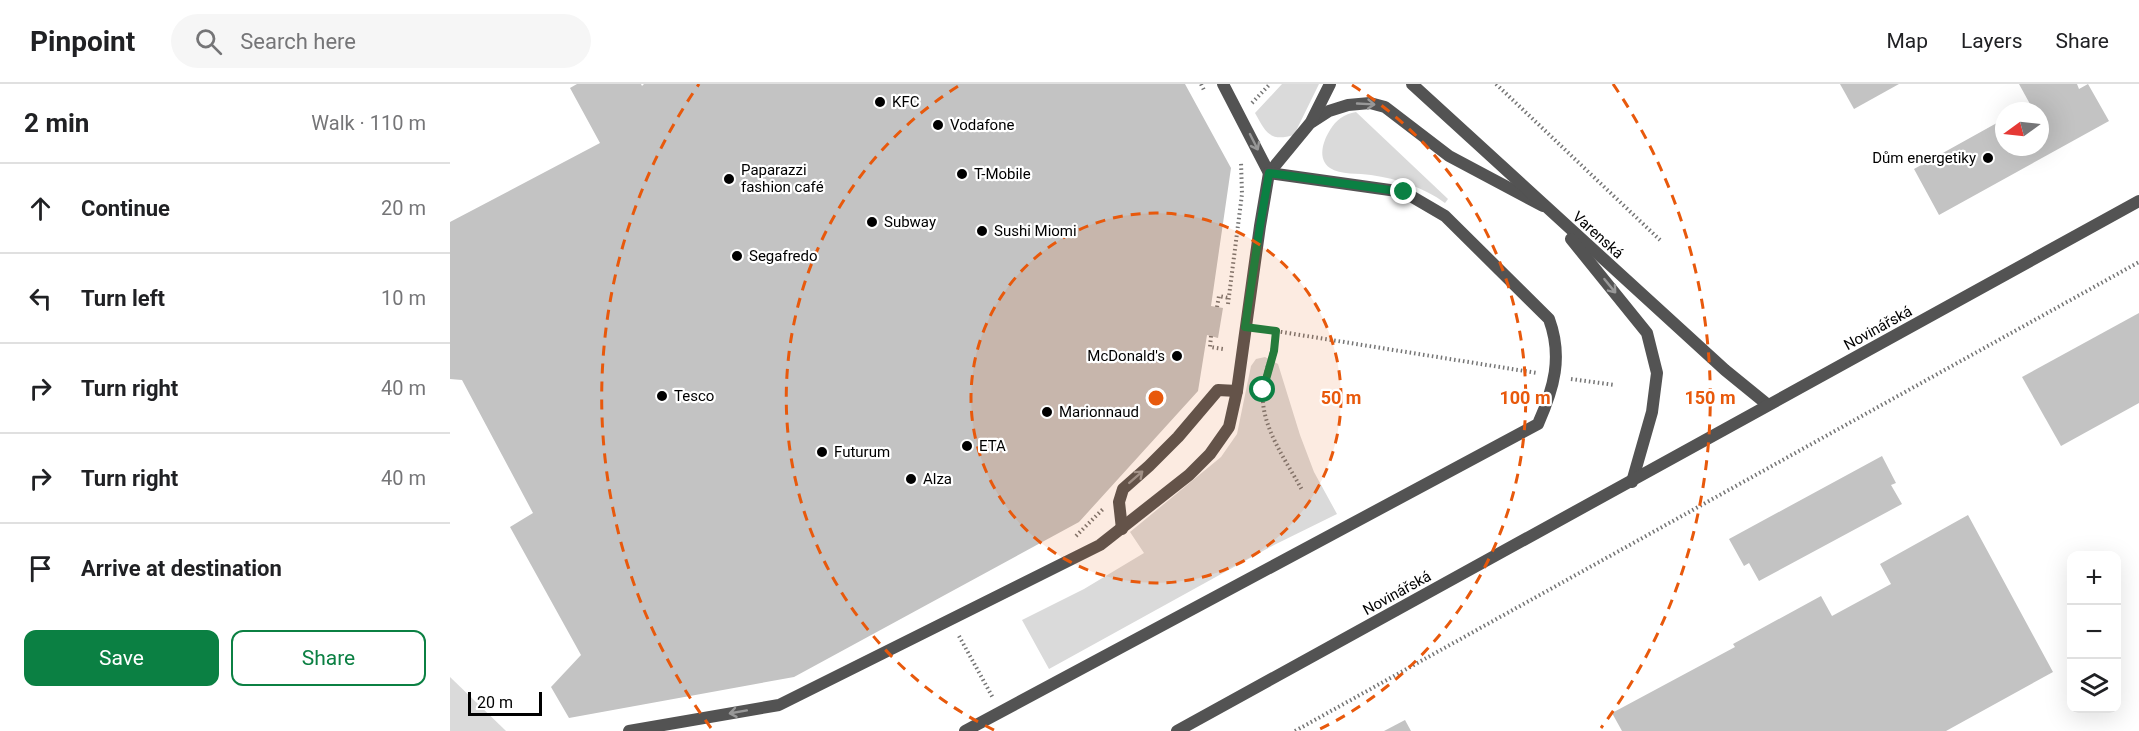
<!DOCTYPE html>
<html lang="en">
<head>
<meta charset="utf-8">
<style>
	:root { --surface:#fff; --page:#f6f6f6; --text:#202124; --muted:#757577; --line:#e0e0e0; --accent:#0b8043 }
	body { margin:0; font-family:Roboto,sans-serif; background:var(--page); color:var(--text) }
	.controls { position:absolute; right:18px; bottom:18px; display:grid; overflow:hidden; border-radius:12px; box-shadow:0 6px 24px #0002 }
	.controls button { width:54px; height:54px; display:grid; place-items:center; padding:0; border:0; border-bottom:2px solid var(--line); background:var(--surface); color:var(--text); font:30px sans-serif }
	.compass { position:absolute; left:1545px; top:18px; width:54px; height:54px; border-radius:50%; background:var(--surface); box-shadow:0 6px 24px #0002; rotate:255deg }
	.scale { position:absolute; left:18px; bottom:15px; width:74px; box-sizing:border-box; padding-left:6px; border:3px solid #000; border-top:0; font-size:16px; line-height:21px; white-space:nowrap; color:#000; -webkit-text-stroke:4px #fff; paint-order:stroke }
	.stop { position:absolute; width:18px; height:18px; margin:-14px; border:4px solid #0b8043; border-radius:50%; background:#fff }
	.stop.end { background:#0b8043; border-color:#fff; box-shadow:0 2px 6px #0008 }
	.list { margin:0; padding:0; list-style:none }
	h2 { display:flex; justify-content:space-between; align-items:center; height:78px; margin:0; padding:0 24px; font-size:26px }
	h2 small { font-size:20px; font-weight:400; color:var(--muted) }
	.list li { display:grid; grid-template-columns:39px 1fr auto; gap:18px; align-items:center; box-sizing:border-box; height:90px; padding:0 24px; border-top:2px solid var(--line) }
	.list b { display:block; font-size:22px; white-space:nowrap }
	.list em { font-size:20px; font-style:normal; color:var(--muted) }
	.actions { display:flex; gap:12px; padding:18px 24px }
	.actions a { flex:1; padding:14px 0; border:2px solid var(--accent); border-radius:12px; text-align:center; font-size:21px; color:var(--accent) }
	.actions .main { background:var(--accent); color:#fff }
	.icon { flex:none; width:33px; height:33px; fill:none; stroke:currentColor; stroke-width:2; stroke-linecap:round; stroke-linejoin:round }
	.map { position:relative; flex:none; width:1689px; height:647px; overflow:hidden }
	header { display:flex; align-items:center; gap:36px; box-sizing:border-box; height:84px; padding:0 30px; background:var(--surface); border-bottom:2px solid var(--line) }
	header strong { font-size:28px }
	nav { display:flex; gap:33px; margin-inline-start:auto; font-size:21px }
	.search { width:420px; height:54px; background:var(--page); display:flex; align-items:center; gap:15px; box-sizing:border-box; padding:0 21px; border-radius:33px; color:var(--muted); font-size:22px }
	main { display:flex }
	aside { flex:1; background:var(--surface) }
	.map>svg:first-child { display:block }
</style>
</head>
<body>
<header>
<strong>Pinpoint</strong>
<div class="search"><svg class="icon" aria-label="search" viewBox="0 0 24 24"><circle cx="10" cy="10" r="6"/><path d="M15 15l6 6"/></svg>Search here</div>
<nav><a>Map</a><a>Layers</a><a>Share</a></nav>
</header>
<main>
<aside>
<h2>2 min<small>Walk · 110 m</small></h2>
<ul class="list">
<li><svg class="icon" aria-label="ahead" viewBox="0 0 24 24"><path d="M12 20V5M6 11l6-6 6 6"/></svg><div><b>Continue</b></div><em>20 m</em></li>
<li><svg class="icon" aria-label="left" viewBox="0 0 24 24"><path d="M17 20v-9H6M10 6l-5 5 5 5"/></svg><div><b>Turn left</b></div><em>10 m</em></li>
<li><svg class="icon" aria-label="right" viewBox="0 0 24 24"><path d="M7 20v-9h11M14 6l5 5-5 5"/></svg><div><b>Turn right</b></div><em>40 m</em></li>
<li><svg class="icon" aria-label="right" viewBox="0 0 24 24"><path d="M7 20v-9h11M14 6l5 5-5 5"/></svg><div><b>Turn right</b></div><em>40 m</em></li>
<li><svg class="icon" aria-label="arrive" viewBox="0 0 24 24"><path d="M6 21V4h12l-3 4 3 4H6"/></svg><div><b>Arrive at destination</b></div></li>
</ul>
<div class="actions"><a class="main">Save</a><a>Share</a></div>
</aside>
<div class="map">
<svg width="1689" height="647" viewBox="0 0 1689 647">
	<rect width="100%" height="100%" fill="#fff"/>
	<g fill="#dadada">
		<path d="M832,0H869L844,51C820,58 816,49 805,29Z"/>
		<path d="M906,28L998,115L995,119C973,103 948,95 921,91C909,89 890,91 880,84C867,75 873,57 880,46C886,36 894,30 906,28Z"/>
		<polygon points="815,273 828,280 850,351 864,388 887,430 824,461 599,585 572,536 634,505 694,469 680,448 771,373 787,350 801,282 806,275"/>
		<polygon points="0,593 55,646 56,647 0,647"/>
	</g>
	<g fill="#c3c3c3">
		<polygon points="127,0 191,0 192,2 194,0 735,0 781,84 761,222 773,224 768,254 757,251 748,307 629,438 344,593 119,634 101,603 131,571 60,443 83,429 12,296 0,295 0,138 150,59 120,4"/>
		<polygon points="1390,0 1449,0 1404,25"/>
		<polygon points="1569,0 1627,0 1629,5 1638,0 1659,37 1489,131 1464,85 1554,35 1554,63 1590,63 1590,27 1568,27 1580,20"/>
		<polygon points="1689,229 1689,319 1611,362 1572,293"/>
		<polygon points="1432,372 1446,399 1441,401 1452,420 1309,497 1299,479 1294,482 1279,455"/>
		<polygon points="1518,431 1603,588 1496,647 1172,647 1162,629 1285,563 1283,560 1371,512 1382,532 1441,500 1430,480"/>
		<polygon points="955,636 961,647 934,647"/>
	</g>
	<g fill="none" stroke-linecap="round" stroke-linejoin="round">
		<g stroke="#757575" stroke-width="4" stroke-dasharray="1.5 3" stroke-linecap="butt">
			<polyline points="751,0 755,8"/>
			<polyline points="1046,0 1210,156"/>
			<polyline points="802,19 820,0"/>
			<polyline points="778,220 792,110 791,78"/>
			<polyline points="767,223 769,212 779,214"/>
			<polyline points="813,245 1087,289"/>
			<path d="M826,247C824,267 814,288 813,307C810,342 836,376 852,406"/>
			<polyline points="761,252 760,263 773,265"/>
			<polyline points="1121,295 1165,301"/>
			<polyline points="626,452 653,425"/>
			<polyline points="509,552 543,614"/>
			<polyline points="845,647 1689,178"/>
		</g>
		<g stroke="#535353" stroke-width="12">
			<polyline points="773,0 819,89"/>
			<polyline points="862,38 879,27 898,21 920,19 935,23 999,72 1093,122"/>
			<polyline points="672,445 669,418 673,405 699,382 728,353 768,306 787,307"/>
			<polyline points="179,647 329,621 650,461 739,391 760,370 779,343 787,307 810,142 819,89 861,38 880,0"/>
			<path d="M515,647L1088,340C1104,304 1113,273 1099,235L995,132L954,108L819,89"/>
		</g>
		<g stroke="#535353" stroke-width="12">
			<polyline points="962,0 1275,286 1318,321"/>
			<polyline points="1121,155 1197,249 1207,289 1202,328 1182,398"/>
			<polyline points="727,647 1689,117"/>
		</g>
	</g>
	<defs><path id="oneway-shaft" d="M-6 0H5M1.5-3L5.5 0L1.5 3" fill="none" stroke-width="1.6" stroke-linecap="round" stroke-linejoin="round" transform="scale(1.5)"/></defs>
	<g stroke="#989898">
		<use href="#oneway-shaft" transform="translate(916 20) rotate(3)"/>
		<use href="#oneway-shaft" transform="translate(804 58) rotate(63)"/>
		<use href="#oneway-shaft" transform="translate(1160 202) rotate(51)"/>
		<use href="#oneway-shaft" transform="translate(686 393) rotate(-41)"/>
		<use href="#oneway-shaft" transform="translate(288 628) rotate(170)"/>
	</g>
	<g fill="none" stroke-linecap="round" stroke-linejoin="round">
		<polyline stroke="#0b8043" stroke-width="8" points="813,306 824,267 826,247 795,243 810,142 819,89 954,108"/>
	</g>
	<circle cx="706" cy="314" r="185" fill="#e8590c" fill-opacity=".12"/>
	<g fill="none" stroke="#e8590c" stroke-width="3" stroke-dasharray="10 8">
		<circle cx="706" cy="314" r="185"/>
		<path d="M544 646A369 369 0 0 1 510 1M902 1A369 369 0 0 1 868 646"/>
		<path d="M261 644A554 554 0 0 1 249 0M1163 0A554 554 0 0 1 1151 644"/>
	</g>
	<g fill="#000" stroke="#fff" stroke-width="2">
		<circle cx="430" cy="18" r="6"/>
		<circle cx="488" cy="41" r="6"/>
		<circle cx="1538" cy="74" r="6"/>
		<circle cx="512" cy="90" r="6"/>
		<circle cx="279" cy="95" r="6"/>
		<circle cx="422" cy="138" r="6"/>
		<circle cx="532" cy="147" r="6"/>
		<circle cx="287" cy="172" r="6"/>
		<circle cx="727" cy="272" r="6"/>
		<circle cx="212" cy="312" r="6"/>
		<circle cx="597" cy="328" r="6"/>
		<circle cx="517" cy="362" r="6"/>
		<circle cx="372" cy="368" r="6"/>
		<circle cx="461" cy="395" r="6"/>
	</g>
	<g text-anchor="middle" dominant-baseline="central" stroke-width="4.5" stroke-linejoin="round" paint-order="stroke">
		<g font-size="15" fill="#000" stroke="#fff" text-anchor="start">
			<text x="442" y="18">KFC</text>
			<text x="500" y="41">Vodafone</text>
			<text x="1526" y="74" text-anchor="end">Dům energetiky</text>
			<text x="291" y="86">Paparazzi<tspan x="291" dy="17">fashion café</tspan></text>
			<text x="524" y="90">T-Mobile</text>
			<text x="434" y="138">Subway</text>
			<text x="544" y="147">Sushi Miomi</text>
			<text x="299" y="172">Segafredo</text>
			<text x="715" y="272" text-anchor="end">McDonald's</text>
			<text x="224" y="312">Tesco</text>
			<text x="609" y="328">Marionnaud</text>
			<text x="529" y="362">ETA</text>
			<text x="384" y="368">Futurum</text>
			<text x="473" y="395">Alza</text>
		</g>
		<g font-size="15" fill="#000" stroke="#fff">
			<text transform="translate(1148 151) rotate(42)">Varenská</text>
			<text transform="translate(1428 244) rotate(-29)">Novinářská</text>
			<text transform="translate(947 509) rotate(-29)">Novinářská</text>
		</g>
	</g>
	<circle cx="706" cy="314" r="9" fill="#e8590c" stroke="#fff" stroke-width="3"/>
	<g font-size="18" text-anchor="middle" font-weight="bold" fill="#e8590c" stroke="#fff" stroke-width="4.5" stroke-linejoin="round" paint-order="stroke">
		<text x="891" y="320">50 m</text>
		<text x="1075" y="320">100 m</text>
		<text x="1260" y="320">150 m</text>
	</g>
</svg>
<div class="controls">
<button>+</button>
<button>−</button>
<button><svg class="icon" aria-label="layers" viewBox="0 0 24 24"><path d="M12 4l9 5-9 5-9-5zM3 14l9 5 9-5"/></svg></button>
</div>
<svg class="compass" viewBox="-18 -18 36 36"><path d="M0-13l5 13h-10z" fill="#e53935"/><path d="M0 13l5-13h-10z" fill="#757577"/></svg>
<div class="scale">20 m</div>
<div class="stop" style="left:813px;top:306px"></div>
<div class="stop end" style="left:954px;top:108px"></div>
</div>
</main>
</body>
</html>
